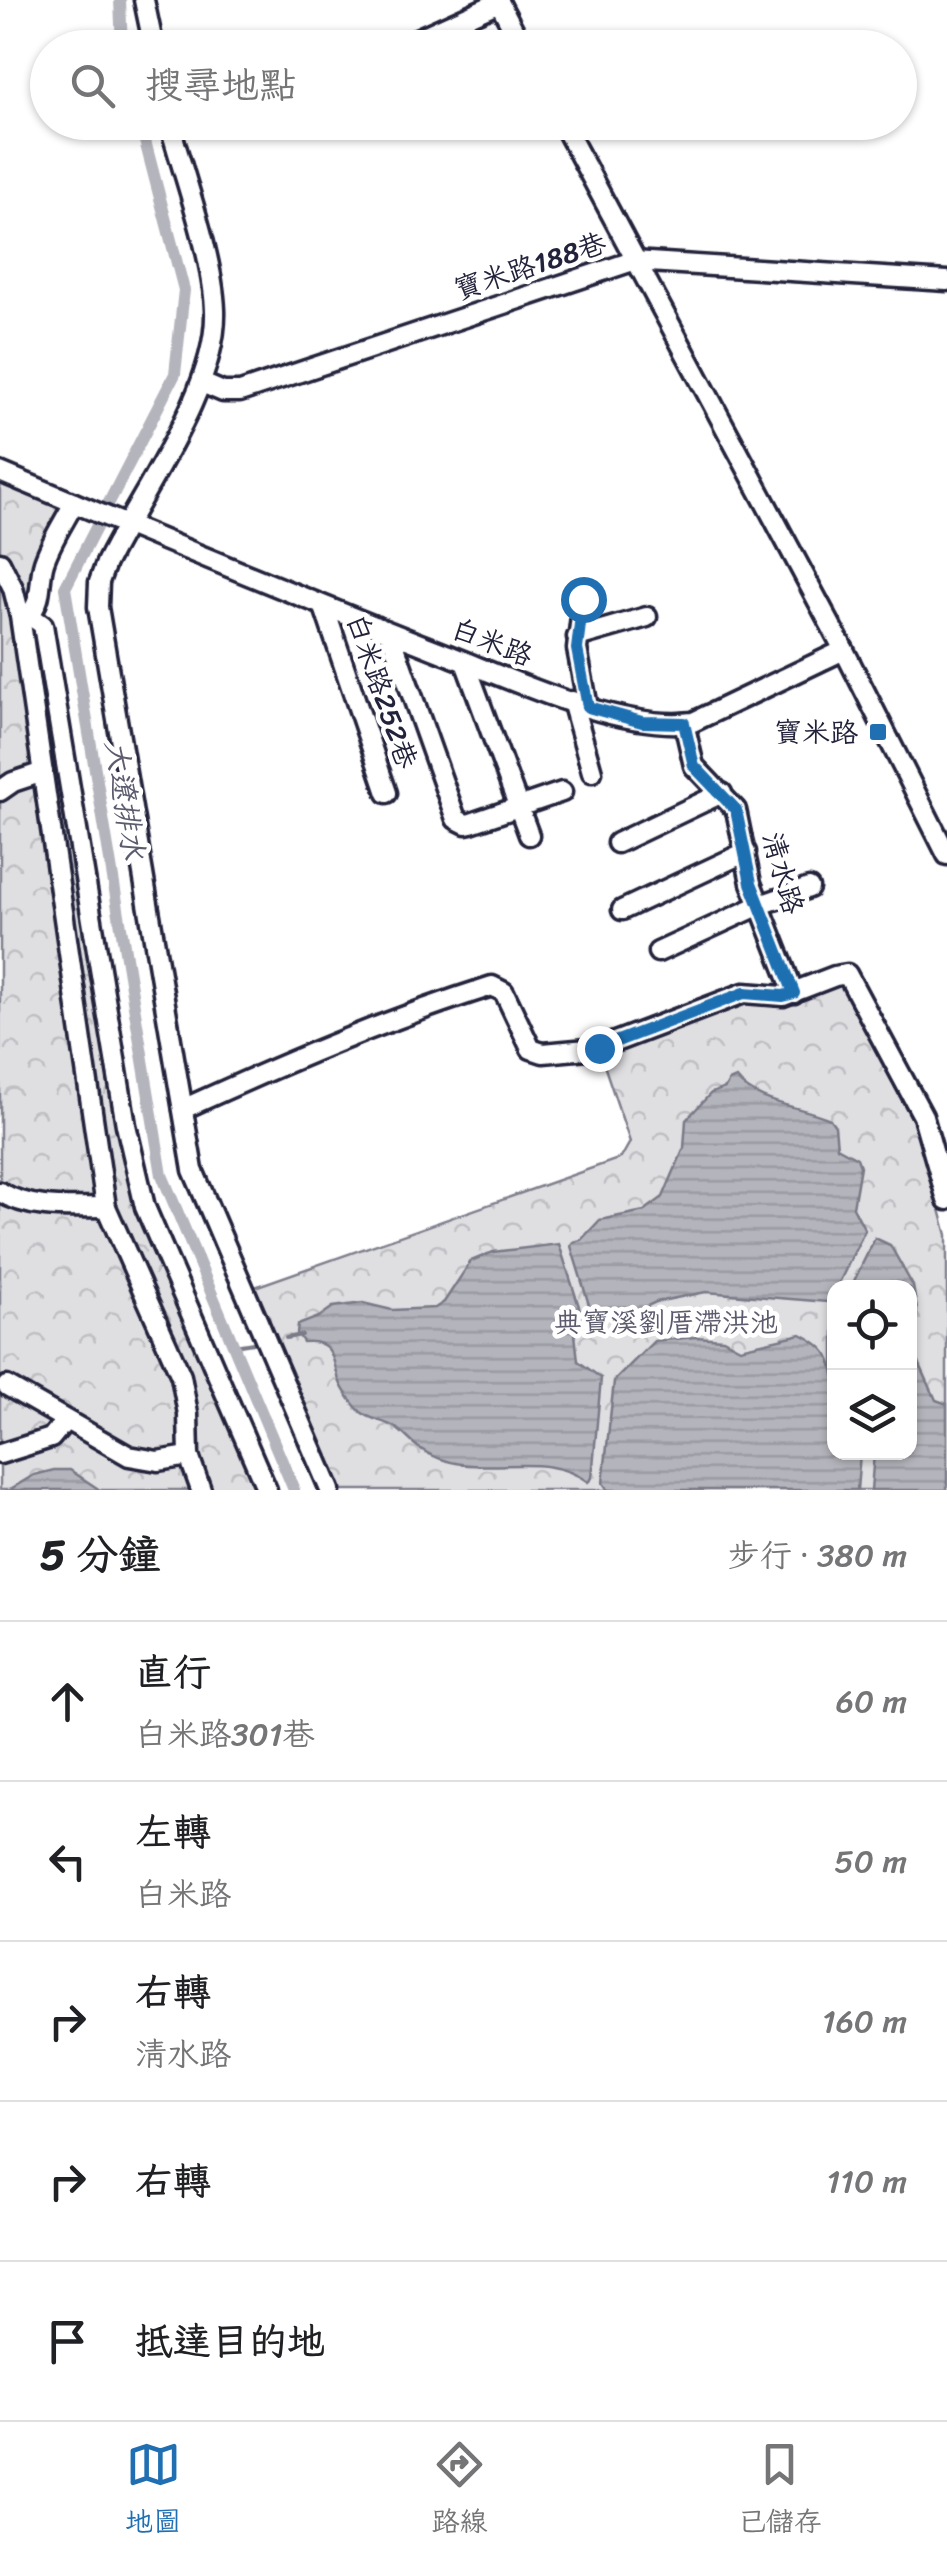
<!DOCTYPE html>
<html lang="zh-TW">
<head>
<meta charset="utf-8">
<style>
	:root { --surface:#fff; --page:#f6f6f6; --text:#202124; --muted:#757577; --line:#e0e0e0; --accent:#1f6fb2 }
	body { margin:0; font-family:Sriracha,"LXGW WenKai TC",sans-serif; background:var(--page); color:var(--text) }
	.controls { position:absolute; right:30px; bottom:30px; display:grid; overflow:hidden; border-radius:20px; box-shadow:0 2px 8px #0004 }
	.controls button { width:90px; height:90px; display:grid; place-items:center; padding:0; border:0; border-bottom:2px solid var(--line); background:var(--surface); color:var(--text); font:50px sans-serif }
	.stop { position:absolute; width:30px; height:30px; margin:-22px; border:8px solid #1f6fb2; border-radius:50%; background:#fff }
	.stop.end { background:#1f6fb2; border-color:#fff; box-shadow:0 2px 10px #0008 }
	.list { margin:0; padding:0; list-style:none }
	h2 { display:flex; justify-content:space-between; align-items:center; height:130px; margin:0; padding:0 40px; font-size:42px }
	h2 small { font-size:32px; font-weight:400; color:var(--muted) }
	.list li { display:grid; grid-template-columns:65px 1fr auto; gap:30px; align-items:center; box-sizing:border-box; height:160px; padding:0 40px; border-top:2px solid var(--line) }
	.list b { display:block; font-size:38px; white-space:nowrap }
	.list p { margin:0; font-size:32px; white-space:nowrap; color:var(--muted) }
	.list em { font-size:32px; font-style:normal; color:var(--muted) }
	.icon { flex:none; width:55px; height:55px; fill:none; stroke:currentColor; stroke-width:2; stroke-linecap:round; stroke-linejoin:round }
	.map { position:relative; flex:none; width:947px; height:1490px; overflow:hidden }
	.search { position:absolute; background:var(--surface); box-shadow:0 2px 8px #0004; left:30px; right:30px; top:30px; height:110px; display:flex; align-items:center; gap:25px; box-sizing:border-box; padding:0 35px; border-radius:55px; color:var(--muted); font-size:38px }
	.sheet { height:930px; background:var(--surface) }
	nav { display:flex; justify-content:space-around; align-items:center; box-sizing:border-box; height:140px; border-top:2px solid var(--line); background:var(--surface); font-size:28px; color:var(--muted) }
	nav a { display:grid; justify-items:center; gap:5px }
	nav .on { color:var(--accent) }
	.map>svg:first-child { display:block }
</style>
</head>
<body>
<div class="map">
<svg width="947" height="1490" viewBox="0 0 947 1490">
	<defs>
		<pattern id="park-crowns" width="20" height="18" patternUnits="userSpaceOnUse" patternTransform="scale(2.5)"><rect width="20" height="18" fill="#dfdfe2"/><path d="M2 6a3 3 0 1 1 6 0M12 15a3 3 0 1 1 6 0" fill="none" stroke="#bfbfc3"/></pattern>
		<pattern id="water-rules" width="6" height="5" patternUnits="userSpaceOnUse" patternTransform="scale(2.5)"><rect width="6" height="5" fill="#b4b4bc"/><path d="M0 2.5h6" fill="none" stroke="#9a9aa2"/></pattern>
	</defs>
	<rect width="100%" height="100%" fill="#fff"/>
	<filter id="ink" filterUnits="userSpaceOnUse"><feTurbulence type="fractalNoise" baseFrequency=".01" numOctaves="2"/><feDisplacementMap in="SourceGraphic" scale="20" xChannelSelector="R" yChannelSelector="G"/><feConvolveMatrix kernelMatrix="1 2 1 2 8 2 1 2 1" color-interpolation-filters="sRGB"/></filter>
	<g filter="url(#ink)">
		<g fill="url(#park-crowns)" stroke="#80808e" stroke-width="2.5" fill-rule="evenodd">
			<polygon points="0,476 72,504 45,586 41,622 136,1191 262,1490 0,1490"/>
			<path d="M828,983L843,986L919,1133L947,1235V1490H338L252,1288L621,1158L630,1142L604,1065L616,1050L750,996ZM834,1288H910V1452H834Z"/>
		</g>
		<g fill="url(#water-rules)" stroke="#7a7a88" stroke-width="2.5">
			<path d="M736,1078C756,1104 801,1106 830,1119L835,1126L837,1147L857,1158L860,1166L853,1207L865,1230L837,1287L827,1302L706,1292L656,1302L621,1318L604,1316L593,1318L571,1246L573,1242L581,1240L600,1220L644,1211L663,1197L684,1148L686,1120L711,1093L725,1088L729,1081Z"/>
			<polygon points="875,1238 890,1245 913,1286 917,1310 913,1349 936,1400 947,1404 947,1490 871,1490 874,1453 910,1452 910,1288 851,1287"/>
			<path d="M559,1244L584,1322L575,1334L578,1361L601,1378L592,1478L588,1482C538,1445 475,1486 419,1448C411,1442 404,1434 396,1428C385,1421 371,1420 361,1412C353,1405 343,1390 339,1380C332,1358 334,1339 303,1342L297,1333L298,1325L319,1317L333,1307L363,1303L392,1310L435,1308L444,1302L471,1261L493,1252Z"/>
			<path d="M801,1334C811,1339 821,1345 827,1354C841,1375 834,1427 834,1452L860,1453L857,1490H608L603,1483L614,1381L654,1341L696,1337L723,1339L740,1348Z"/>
			<polygon points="54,1470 70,1470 100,1490 9,1490 34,1475"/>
		</g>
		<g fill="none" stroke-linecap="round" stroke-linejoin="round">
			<g stroke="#7a7a88" stroke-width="4">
				<polyline points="286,1338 302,1335"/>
				<polyline points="234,1346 253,1343"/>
			</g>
			<g stroke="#b4b4bc" stroke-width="12">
				<polyline points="120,0 122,48"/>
				<polyline points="140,122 184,290 175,374 65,588 162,1175 294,1490"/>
			</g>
			<g stroke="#22223b" stroke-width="25">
				<g id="minor">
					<polyline points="144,0 154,48"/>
					<polyline points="498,0 523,48"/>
					<polyline points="397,48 499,2"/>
					<path d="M169,122C184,177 213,256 215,310C218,389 141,492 106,563L99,582L98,607L193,1170L330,1490"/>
					<polyline points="562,122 844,650 947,855"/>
					<polyline points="202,383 223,392 240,392 633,261 947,281"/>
					<path d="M0,472C146,533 291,594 438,651C508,678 620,732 693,722L844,650"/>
					<polyline points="0,562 13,588 20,616 106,1207 181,1376 188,1414 189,1456 201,1490"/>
					<polyline points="583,599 577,649 588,707"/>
					<polyline points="324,607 387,793"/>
					<polyline points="29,615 43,625 126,1125 145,1207 267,1490"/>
					<path d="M20,616L29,615C44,599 38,581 44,562C51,541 64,522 74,503"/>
					<polyline points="390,633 456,819 466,824 471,823 562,792"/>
					<polyline points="577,637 647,617"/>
					<polyline points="465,662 529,835"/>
					<polyline points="572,701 592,772"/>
					<polyline points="684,723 694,766 736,810 751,883 794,993"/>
					<polyline points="0,791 13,782 43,772"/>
					<polyline points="617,843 722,793"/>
					<polyline points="622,910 746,852"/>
					<polyline points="658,952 760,905 809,888"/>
					<path d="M183,1109C284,1063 385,1020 492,986L504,992L531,1049L543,1053L599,1048L744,993L783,996L835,976L847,974L923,1116L947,1200"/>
					<path d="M0,1192C32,1211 70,1207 106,1207"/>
					<polyline points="7,1386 129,1456 158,1461 189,1456"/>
					<polyline points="0,1454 51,1438 65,1421"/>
				</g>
			</g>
			<use href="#minor" stroke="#fff" stroke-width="18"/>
		</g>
	</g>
	<g fill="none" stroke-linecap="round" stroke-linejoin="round" filter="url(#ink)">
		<polyline stroke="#1f6fb2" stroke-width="12" points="583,599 577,649 588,707 642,722 684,723 694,766 736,810 751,883 794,993 783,996 744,993 599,1048"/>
	</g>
	<rect fill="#1f6fb2" stroke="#fff" stroke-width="4" x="868" y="722" width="20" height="20" rx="5"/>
	<g text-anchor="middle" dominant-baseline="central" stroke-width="9" stroke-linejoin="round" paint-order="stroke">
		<g font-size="28" fill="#22223b" stroke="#fff">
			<text transform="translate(530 266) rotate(-18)">寶米路188巷</text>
			<text transform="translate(492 642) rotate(21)">白米路</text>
			<text transform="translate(382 691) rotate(71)">白米路252巷</text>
			<text transform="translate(783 873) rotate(74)">清水路</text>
		</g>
		<g font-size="28" fill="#22223b" stroke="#fff" text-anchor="end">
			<text x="858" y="732">寶米路</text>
		</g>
		<g font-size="28" fill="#5b5b6d" stroke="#fff">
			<text x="666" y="1322">典寶溪劉厝滯洪池</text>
		</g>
		<g font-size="30" font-style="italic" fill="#5c5c6f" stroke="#fff">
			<text transform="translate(125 800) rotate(81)">大遼排水</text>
		</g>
	</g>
</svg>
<div class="controls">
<button><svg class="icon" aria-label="locate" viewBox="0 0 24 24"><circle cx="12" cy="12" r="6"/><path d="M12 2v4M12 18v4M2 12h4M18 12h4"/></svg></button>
<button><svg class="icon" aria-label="layers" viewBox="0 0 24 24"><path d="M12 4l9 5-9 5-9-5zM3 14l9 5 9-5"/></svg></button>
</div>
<div class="stop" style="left:583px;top:599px"></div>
<div class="stop end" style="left:599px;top:1048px"></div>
<div class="search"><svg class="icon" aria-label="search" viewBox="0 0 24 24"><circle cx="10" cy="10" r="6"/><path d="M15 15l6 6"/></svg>搜尋地點</div>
</div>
<section class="sheet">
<h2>5 分鐘<small>步行 · 380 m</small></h2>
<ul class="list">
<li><svg class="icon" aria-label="ahead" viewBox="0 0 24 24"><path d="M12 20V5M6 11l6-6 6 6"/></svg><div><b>直行</b><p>白米路301巷</p></div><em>60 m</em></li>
<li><svg class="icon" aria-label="left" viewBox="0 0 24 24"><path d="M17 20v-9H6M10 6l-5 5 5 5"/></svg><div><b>左轉</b><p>白米路</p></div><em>50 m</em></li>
<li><svg class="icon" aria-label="right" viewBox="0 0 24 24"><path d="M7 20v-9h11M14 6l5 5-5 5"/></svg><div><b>右轉</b><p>清水路</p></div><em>160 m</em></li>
<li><svg class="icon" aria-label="right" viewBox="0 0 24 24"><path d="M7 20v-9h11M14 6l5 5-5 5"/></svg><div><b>右轉</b></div><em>110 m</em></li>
<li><svg class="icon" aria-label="arrive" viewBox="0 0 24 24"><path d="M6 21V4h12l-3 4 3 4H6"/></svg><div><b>抵達目的地</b></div></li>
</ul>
</section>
<nav>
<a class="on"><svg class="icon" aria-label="map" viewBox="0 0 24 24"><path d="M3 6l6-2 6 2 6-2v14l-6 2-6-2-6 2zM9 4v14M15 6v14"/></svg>地圖</a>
<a><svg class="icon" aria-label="directions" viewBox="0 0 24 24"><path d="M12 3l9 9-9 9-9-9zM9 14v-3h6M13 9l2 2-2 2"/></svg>路線</a>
<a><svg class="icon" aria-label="saved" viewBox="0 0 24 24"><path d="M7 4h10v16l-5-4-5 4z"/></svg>已儲存</a>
</nav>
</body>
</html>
